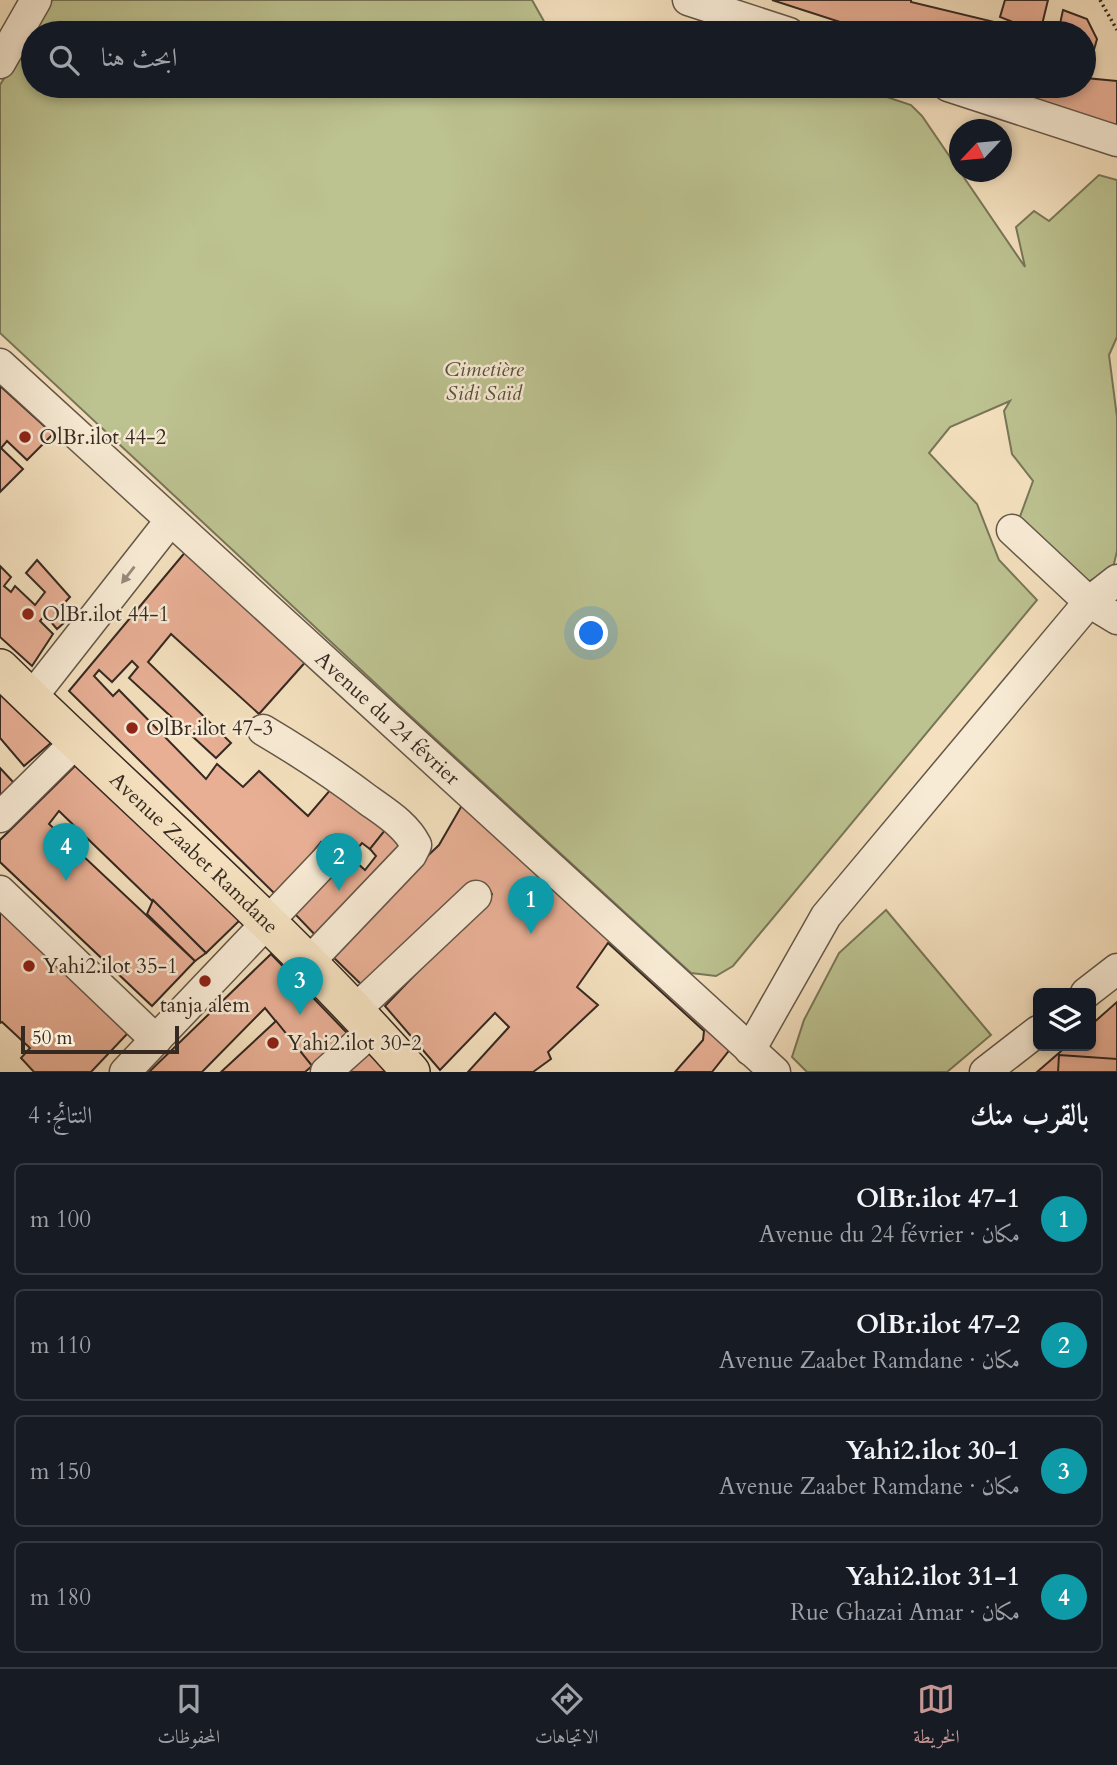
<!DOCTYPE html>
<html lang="ar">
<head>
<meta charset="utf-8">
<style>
	:root { --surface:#171b24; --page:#242831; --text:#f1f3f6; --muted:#9ea1a6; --line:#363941; --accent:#c59692 }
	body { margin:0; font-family:Cardo,Amiri,serif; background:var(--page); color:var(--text); direction:rtl }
	.controls { position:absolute; right:21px; bottom:21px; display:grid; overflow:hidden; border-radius:10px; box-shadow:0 4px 10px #0003 }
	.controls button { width:63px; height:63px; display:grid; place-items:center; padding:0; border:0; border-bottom:2px solid var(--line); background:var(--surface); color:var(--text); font:35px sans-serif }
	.compass { position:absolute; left:949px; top:119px; width:63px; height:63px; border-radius:50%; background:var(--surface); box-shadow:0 4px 10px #0003; rotate:244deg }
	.scale { position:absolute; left:21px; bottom:18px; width:158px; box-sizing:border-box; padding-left:7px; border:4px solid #352921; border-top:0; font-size:19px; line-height:24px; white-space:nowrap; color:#352921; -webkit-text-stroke:5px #f8ebd5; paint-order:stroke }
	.you { position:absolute; left:592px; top:634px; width:24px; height:24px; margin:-18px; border:5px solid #fff; border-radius:50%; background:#1a73e8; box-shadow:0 0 0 10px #1a73e833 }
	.badge { display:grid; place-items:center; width:46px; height:46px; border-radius:50%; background:var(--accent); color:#fff; font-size:23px; font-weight:700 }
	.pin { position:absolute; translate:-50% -58px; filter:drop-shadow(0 2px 4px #0008) }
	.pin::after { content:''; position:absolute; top:37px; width:24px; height:21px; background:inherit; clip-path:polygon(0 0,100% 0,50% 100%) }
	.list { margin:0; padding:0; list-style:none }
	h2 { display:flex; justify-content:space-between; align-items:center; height:91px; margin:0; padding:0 28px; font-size:30px }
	h2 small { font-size:23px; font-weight:400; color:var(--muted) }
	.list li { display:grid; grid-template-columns:46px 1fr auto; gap:21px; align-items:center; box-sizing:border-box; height:112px; margin:0 14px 14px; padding:0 14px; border:2px solid var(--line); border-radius:10px }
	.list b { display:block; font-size:26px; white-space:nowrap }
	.list p { margin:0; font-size:23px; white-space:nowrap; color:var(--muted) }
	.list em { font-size:23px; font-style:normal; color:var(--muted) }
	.icon { flex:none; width:38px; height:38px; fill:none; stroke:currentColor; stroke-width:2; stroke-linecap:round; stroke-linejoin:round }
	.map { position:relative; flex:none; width:1117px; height:1072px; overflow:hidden; direction:ltr }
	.search { position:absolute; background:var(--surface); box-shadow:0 4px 10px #0003; left:21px; right:21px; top:21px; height:77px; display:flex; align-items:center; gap:18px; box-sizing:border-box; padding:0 24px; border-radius:38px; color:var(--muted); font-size:26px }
	.sheet { height:595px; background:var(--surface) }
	nav { display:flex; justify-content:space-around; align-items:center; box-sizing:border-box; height:98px; border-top:2px solid var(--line); background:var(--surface); font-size:19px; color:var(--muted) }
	nav a { display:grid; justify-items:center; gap:4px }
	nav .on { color:var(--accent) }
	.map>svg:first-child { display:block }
</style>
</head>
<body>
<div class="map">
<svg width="1117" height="1072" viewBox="0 0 1117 1072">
	<rect width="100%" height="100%" fill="#f4e0be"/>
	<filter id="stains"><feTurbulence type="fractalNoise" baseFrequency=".00286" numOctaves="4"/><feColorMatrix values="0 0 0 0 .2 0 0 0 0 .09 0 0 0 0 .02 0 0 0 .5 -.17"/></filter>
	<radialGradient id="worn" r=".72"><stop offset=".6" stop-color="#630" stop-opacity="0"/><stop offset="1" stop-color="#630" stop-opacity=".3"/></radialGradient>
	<g fill="#bcc290" stroke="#787658" stroke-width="2">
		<polygon points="52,0 532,0 550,32 556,33 33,33 33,86 854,86 911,105 922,116 1025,267 1016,227 1034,211 1049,221 1099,175 1117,180 1117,337 1109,355 1117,417 1117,551 1113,568 1086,583 1018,522 1033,481 1012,454 1004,411 1010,401 950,427 929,453 977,504 999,560 1037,600 733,966 716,976 691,973 405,711 0,333 0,85"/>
		<polygon points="886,910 991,1035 947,1072 807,1072 792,1057 804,1020 839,953"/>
	</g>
	<g fill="#e8af95" stroke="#352921" stroke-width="2">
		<polygon points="772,0 911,0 911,2 1040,33 874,33"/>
		<polygon points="1005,0 1048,0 1040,33 1000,17"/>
		<polygon points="1063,10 1087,19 1097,39 1086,78 1117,81 1117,125 1026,103 1030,86 1084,86 1084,33 1058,33"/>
		<polygon points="0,386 53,434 27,460 7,441 1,448 23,469 0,492"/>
		<polygon points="187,550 309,658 259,714 171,634 148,662 231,743 216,758 129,678 138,667 132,661 112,682 99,670 94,676 113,696 119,690 206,779 217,764 243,787 259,771 308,816 331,789 386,829 370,849 362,843 352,855 335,840 328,850 321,842 281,892 273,892 69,691"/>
		<polygon points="37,560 70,597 55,613 65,622 57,629 45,615 40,621 53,634 32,666 0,637 0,566 11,577 4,586 11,592 15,586 35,605 45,592 26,573"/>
		<polygon points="0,689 58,737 24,766 0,738"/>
		<polygon points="78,763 240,920 206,953 59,811 49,824 195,961 152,1006 0,862 0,840"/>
		<polygon points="0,768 14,783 0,796"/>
		<polygon points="465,800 731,1048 712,1072 675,1072 703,1040 704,1031 608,943 577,987 598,1005 548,1052 551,1059 533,1072 468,1072 509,1027 495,1013 440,1070 385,1006 492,894 487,886 480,883 371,994 327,951 439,845"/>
		<polygon points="386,829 414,843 321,941 293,912 341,849 365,870 376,856 370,849"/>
		<polygon points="153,900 206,953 195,961 147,914"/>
		<polygon points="0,909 128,1033 91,1072 34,1072 21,1058 30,1048 2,1022 0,1023"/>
		<polygon points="271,954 349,1035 312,1066 265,1008 202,1072 149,1072"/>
		<polygon points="1117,1002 1117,1072 1037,1072 1067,1046 1091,1046 1091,1025"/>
		<polygon points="276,1021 312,1066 305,1072 221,1072"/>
		<polygon points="367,1050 389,1072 341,1072"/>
		<polygon points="1059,1055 1117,1059 1117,1072 1058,1072"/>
	</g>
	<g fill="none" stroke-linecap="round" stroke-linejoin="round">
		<g stroke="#655748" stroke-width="33">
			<g id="minor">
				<polyline points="688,0 789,33"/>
				<polyline points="0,63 36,0"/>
				<polyline points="948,86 1117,141"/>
				<path id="s1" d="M0,364L775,1072"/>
				<polyline points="1012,530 1089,602 1117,619"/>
				<polyline points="31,698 170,521"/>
				<path d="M263,730C300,752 334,774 368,800C386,813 406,825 416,845L411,855L307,964"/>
				<polyline points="0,817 77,741"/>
				<polyline points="0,891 156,1040"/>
				<polyline points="1086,993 1117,969"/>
				<polyline points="354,1011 476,896"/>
				<polyline points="750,1050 826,916 1089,602 1117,580"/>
				<polyline points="125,1072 336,850"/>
				<polyline points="326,1072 373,1030"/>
				<polyline points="985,1072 1038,1031"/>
			</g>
		</g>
		<g stroke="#352921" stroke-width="40">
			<g id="major">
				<path id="s2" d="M0,668C137,802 284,928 411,1072"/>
			</g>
		</g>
		<polyline stroke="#352921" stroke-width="3.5" stroke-dasharray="2 3.5" stroke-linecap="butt" points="1100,0 1117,30"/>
		<use href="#minor" stroke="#f8ebd5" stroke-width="30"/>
		<use href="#major" stroke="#f4e0be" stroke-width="37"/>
	</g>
	<defs><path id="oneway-solid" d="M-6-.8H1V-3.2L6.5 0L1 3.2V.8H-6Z" transform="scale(1.75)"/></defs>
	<use fill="#968a7b" href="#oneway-solid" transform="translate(128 575) rotate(128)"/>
	<g fill="#8f2418" stroke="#f8ebd5" stroke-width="2.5">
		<circle cx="25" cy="437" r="7"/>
		<circle cx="28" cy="614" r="7"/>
		<circle cx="132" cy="728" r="7"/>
		<circle cx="29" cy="966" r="7"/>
		<circle cx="205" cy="981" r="7"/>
		<circle cx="273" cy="1043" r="7"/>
	</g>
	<g text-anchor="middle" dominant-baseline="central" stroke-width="5" stroke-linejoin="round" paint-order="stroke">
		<g font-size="21" font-style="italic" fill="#574f3d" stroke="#f8ebd5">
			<text x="484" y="369">Cimetière<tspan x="484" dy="24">Sidi Saïd</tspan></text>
		</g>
		<g font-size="21" fill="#352921" stroke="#f8ebd5" text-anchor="start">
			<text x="39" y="437">OlBr.ilot 44-2</text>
			<text x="42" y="614">OlBr.ilot 44-1</text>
			<text x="146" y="728">OlBr.ilot 47-3</text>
			<text x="43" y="966">Yahi2.ilot 35-1</text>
			<text x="205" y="1005" text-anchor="middle">tanja alem</text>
			<text x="287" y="1043">Yahi2.ilot 30-2</text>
		</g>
		<g font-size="21" fill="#352921" stroke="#f8ebd5">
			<text stroke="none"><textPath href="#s1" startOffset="525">Avenue du 24 février</textPath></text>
			<text stroke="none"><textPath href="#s2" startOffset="268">Avenue Zaabet Ramdane</textPath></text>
		</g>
	</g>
	<rect width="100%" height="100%" filter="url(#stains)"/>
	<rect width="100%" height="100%" fill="url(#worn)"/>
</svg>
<div class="controls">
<button><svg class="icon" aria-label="layers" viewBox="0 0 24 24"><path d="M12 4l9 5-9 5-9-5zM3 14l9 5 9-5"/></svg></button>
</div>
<svg class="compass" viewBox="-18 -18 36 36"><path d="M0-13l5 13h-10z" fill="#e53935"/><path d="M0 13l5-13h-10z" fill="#9ea1a6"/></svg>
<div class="scale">50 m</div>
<div class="you"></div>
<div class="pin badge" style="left:531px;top:934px;background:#0f9aa8">1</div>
<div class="pin badge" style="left:339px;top:891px;background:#0f9aa8">2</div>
<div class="pin badge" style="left:300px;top:1015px;background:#0f9aa8">3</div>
<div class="pin badge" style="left:66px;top:881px;background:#0f9aa8">4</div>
<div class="search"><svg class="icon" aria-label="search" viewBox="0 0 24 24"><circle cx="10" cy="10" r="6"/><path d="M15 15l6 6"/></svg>ابحث هنا</div>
</div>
<section class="sheet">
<h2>بالقرب منك<small>النتائج: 4</small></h2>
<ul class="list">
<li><span class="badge" style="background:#0f9aa8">1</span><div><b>OlBr.ilot 47-1</b><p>مكان · Avenue du 24 février</p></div><em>100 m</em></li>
<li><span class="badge" style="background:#0f9aa8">2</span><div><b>OlBr.ilot 47-2</b><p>مكان · Avenue Zaabet Ramdane</p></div><em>110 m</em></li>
<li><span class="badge" style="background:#0f9aa8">3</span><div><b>Yahi2.ilot 30-1</b><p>مكان · Avenue Zaabet Ramdane</p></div><em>150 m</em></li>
<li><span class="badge" style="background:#0f9aa8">4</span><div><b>Yahi2.ilot 31-1</b><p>مكان · Rue Ghazai Amar</p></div><em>180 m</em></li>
</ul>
</section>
<nav>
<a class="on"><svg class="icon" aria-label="map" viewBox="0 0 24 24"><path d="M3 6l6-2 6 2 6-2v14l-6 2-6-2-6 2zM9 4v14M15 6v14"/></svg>الخريطة</a>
<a><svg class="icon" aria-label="directions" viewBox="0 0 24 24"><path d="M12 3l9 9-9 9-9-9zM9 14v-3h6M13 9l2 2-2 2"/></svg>الاتجاهات</a>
<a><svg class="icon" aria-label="saved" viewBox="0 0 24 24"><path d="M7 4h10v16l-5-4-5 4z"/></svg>المحفوظات</a>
</nav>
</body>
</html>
